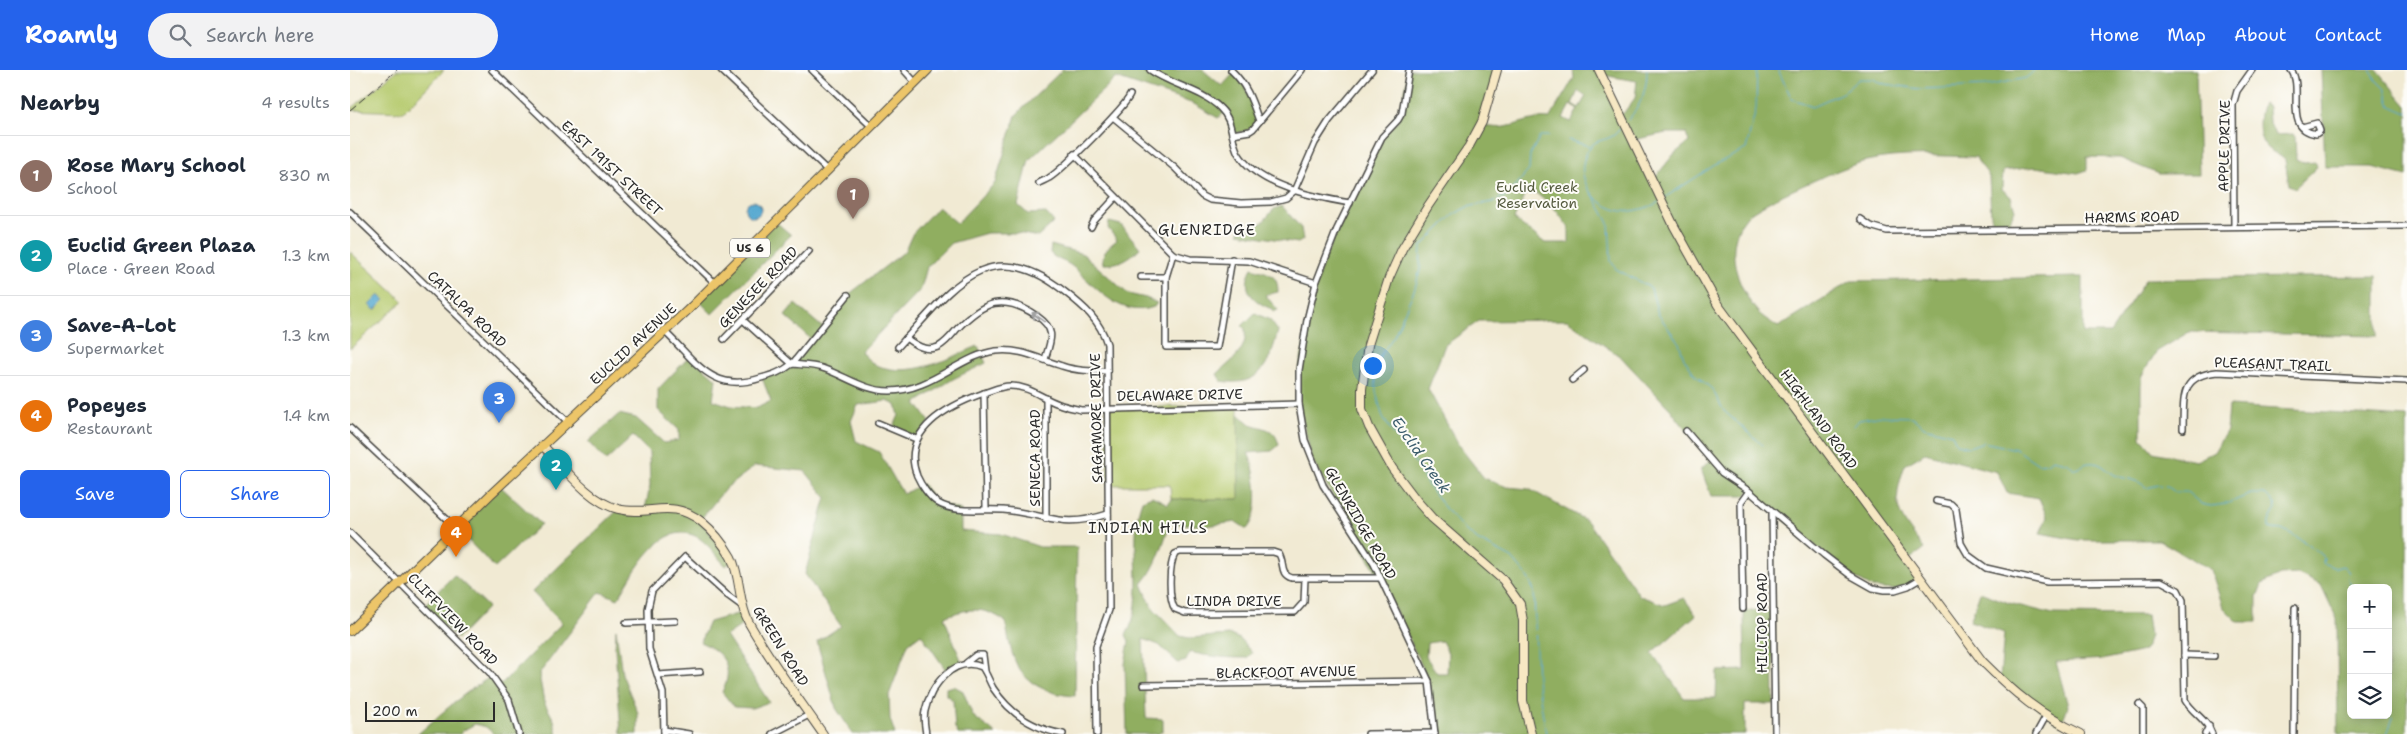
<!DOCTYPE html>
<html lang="en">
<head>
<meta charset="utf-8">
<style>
	:root { --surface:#fff; --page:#f2f2f3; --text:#1f2937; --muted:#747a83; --line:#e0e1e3; --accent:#2563eb }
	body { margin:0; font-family:"Shantell Sans",sans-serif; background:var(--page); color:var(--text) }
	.controls { position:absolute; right:15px; bottom:15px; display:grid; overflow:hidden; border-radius:8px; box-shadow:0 2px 12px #0003 }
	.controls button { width:45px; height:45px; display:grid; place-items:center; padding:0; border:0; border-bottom:1px solid var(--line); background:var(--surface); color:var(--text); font:25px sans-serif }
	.scale { position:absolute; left:15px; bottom:12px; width:130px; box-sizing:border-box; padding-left:5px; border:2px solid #2b2b2b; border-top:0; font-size:14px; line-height:18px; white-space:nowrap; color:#2b2b2b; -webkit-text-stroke:4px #fdfcf7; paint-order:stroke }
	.you { position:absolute; left:1022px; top:295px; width:18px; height:18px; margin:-12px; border:4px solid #fff; border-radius:50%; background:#1a73e8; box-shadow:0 0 0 8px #1a73e833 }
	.badge { display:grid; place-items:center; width:32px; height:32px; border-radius:50%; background:var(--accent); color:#fff; font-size:16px; font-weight:700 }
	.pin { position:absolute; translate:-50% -41px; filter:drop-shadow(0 1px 2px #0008) }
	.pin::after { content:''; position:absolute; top:26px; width:18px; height:15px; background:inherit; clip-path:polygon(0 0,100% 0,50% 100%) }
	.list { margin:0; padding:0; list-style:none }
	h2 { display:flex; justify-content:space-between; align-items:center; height:65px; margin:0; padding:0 20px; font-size:21px }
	h2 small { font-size:16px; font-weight:400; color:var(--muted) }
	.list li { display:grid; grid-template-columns:32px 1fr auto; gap:15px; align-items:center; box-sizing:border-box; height:80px; padding:0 20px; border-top:1px solid var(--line) }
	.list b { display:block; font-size:19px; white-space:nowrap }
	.list p { margin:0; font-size:16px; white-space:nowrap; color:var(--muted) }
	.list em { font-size:16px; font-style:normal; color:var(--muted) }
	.actions { display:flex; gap:10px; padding:15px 20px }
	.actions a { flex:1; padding:11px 0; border:1px solid var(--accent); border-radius:8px; text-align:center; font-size:18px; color:var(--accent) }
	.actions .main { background:var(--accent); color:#fff }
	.icon { flex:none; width:28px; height:28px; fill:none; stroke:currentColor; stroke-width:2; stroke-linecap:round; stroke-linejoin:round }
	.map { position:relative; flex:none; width:2057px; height:664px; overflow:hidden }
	header { display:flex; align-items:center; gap:30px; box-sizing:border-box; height:70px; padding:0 25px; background:var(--accent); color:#fff }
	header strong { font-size:24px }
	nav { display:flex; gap:28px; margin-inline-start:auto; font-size:18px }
	.search { width:350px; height:45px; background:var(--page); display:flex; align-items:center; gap:12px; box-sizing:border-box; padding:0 18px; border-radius:28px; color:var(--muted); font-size:19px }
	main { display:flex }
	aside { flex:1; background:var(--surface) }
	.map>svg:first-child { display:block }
</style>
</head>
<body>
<header>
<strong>Roamly</strong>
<div class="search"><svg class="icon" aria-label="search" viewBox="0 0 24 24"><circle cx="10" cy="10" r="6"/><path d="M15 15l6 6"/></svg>Search here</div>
<nav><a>Home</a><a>Map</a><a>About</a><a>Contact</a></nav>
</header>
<main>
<aside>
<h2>Nearby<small>4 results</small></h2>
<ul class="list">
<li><span class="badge" style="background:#8d6e63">1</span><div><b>Rose Mary School</b><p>School</p></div><em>830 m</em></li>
<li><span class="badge" style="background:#0f9aa8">2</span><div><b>Euclid Green Plaza</b><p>Place · Green Road</p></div><em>1.3 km</em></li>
<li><span class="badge" style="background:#3f7fe0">3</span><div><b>Save-A-Lot</b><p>Supermarket</p></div><em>1.3 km</em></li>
<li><span class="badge" style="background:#e8710a">4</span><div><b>Popeyes</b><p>Restaurant</p></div><em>1.4 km</em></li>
</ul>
<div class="actions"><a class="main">Save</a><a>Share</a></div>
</aside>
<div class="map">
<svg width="2057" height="664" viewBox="0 0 2057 664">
	<rect width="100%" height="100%" fill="#fdfcf7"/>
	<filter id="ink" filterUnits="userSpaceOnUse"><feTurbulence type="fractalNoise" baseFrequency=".02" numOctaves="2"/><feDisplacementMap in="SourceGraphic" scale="10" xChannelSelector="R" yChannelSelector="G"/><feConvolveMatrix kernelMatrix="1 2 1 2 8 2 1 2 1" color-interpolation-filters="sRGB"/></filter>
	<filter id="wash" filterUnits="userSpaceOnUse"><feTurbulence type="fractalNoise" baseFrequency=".0096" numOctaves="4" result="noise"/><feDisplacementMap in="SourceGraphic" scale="20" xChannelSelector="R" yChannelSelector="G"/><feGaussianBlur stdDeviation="1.12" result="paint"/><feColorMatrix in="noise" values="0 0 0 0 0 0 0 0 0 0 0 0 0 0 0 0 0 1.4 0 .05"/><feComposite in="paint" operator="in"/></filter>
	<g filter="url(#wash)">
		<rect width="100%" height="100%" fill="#f1ead3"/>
		<g fill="#b6ca6e" stroke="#707a4c">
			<polygon points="47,0 94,0 53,42 0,40"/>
			<polygon points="0,182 53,231 0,279"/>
			<polygon points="888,335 890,429 821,429 820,415 758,415 757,338"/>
		</g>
		<g fill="#90ae61" stroke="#5e6c46" fill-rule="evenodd">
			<path d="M712,0H853L872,16L884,3L893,12L909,51L903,59L882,64L875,42L868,48L844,34L766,8L679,90L668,135L678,144L696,143L704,152L688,167L668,163H637L601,173L577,197L571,219L511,282C515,286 520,292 526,295C561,309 597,289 628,276L636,293L603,309L566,333L580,352L566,369L543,359L549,345L546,335L537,331L508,335L501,351L506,371L529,382L553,424L572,414L586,432L611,440V461L651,464L690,477H727L725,626C703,625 676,616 666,593C660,581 658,564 655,551C633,536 618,538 594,547L613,595L598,603L571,564L558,574L539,625L540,649L545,664H503L486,638L467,572L491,556L455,504L476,427L455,401L405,396L376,418L350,450L382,491L376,496C368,488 359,475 349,468C312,446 283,504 268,529L250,522L189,604L194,632L204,650L207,664H144L136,657L125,654L112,661L111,664H68C93,642 113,623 142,606L150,615L212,553L182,522L269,439H295L300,416L299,382L283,366L256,391L238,372L269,344L286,348L314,373L329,370V360L308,340V319L340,286L366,309L363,330L381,336L407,338L421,331L412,308L433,301L462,270L435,246L445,234L472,257L498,225L554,182L563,163L588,137L607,153L645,113L666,45Z"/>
			<path d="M1059,0H1147L1131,54C1158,65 1173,46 1199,49L1224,8L1223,0H1846L1849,104H1808L1770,88L1737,87V100L1728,103L1685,97L1653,101L1652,119L1661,127L1665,140L1658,155L1644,156L1641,146L1639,107C1636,99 1629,96 1626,87C1591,86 1551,83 1516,91C1497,95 1406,134 1396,147C1373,175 1386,216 1407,241C1412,247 1421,252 1428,257L1501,211L1733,207V263H1760L1796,209L2027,206V266L1839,262L1806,282L1791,307V368L1803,382L1846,391L1864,382L1877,360L1879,336L2057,347V664H1988L1987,549L1971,515L1948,504L1930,505L1912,514L1907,527V552H1888L1873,537L1861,500L1809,470H1728L1690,463L1697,447L1689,428L1657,423L1647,402L1575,383L1555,395C1540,438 1548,444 1574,479L1557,491L1570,509L1545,520L1523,518L1500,505L1400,421L1395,426H1361L1351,399L1360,391L1321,340L1271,287L1217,250L1129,251L1095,275L1078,319L1109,376L1134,408L1157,417L1179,419L1237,451L1290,526L1315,535L1334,528L1346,545L1302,583L1334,628H1366L1367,601L1395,600L1394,541H1423L1424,634H1395V664H1085L1079,611L1030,508L962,390L949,334V300L966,213L976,185L1032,67L1048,50ZM1252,5L1287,11L1285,28L1272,45ZM1228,21L1236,26L1229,38L1222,34ZM1220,35L1228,39L1221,52L1213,48ZM1316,63H1336L1339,72L1324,84L1303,110L1283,70ZM1179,117L1206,140L1219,158V173H1195L1164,149ZM2001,518H2038V645H2001ZM1092,571L1098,583L1097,603H1087L1076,587L1077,573Z"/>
			<polygon points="1971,0 2027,0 2057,36 2057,106 2022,97 1975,97"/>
			<path d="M1913,33L1918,37L1919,51L1925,65L1943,64L1945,67L1946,89L1954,93L1966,92L1967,97L1945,118L1939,115L1935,90C1930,85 1924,83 1918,79C1906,69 1908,45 1913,33Z"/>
			<polygon points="932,136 951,158 953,170 948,173 889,163 891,157 912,153 924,139"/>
			<polygon points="426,152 441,165 362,244 348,230"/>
			<path d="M759,152L771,155L790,178C779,189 768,195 753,194C751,182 759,176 767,170L758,158Z"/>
			<path d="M701,175L733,184L778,224L796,228L807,233L804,237C770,249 746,217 723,197C716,191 706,190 700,183Z"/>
			<path d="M902,198C917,203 928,203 928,222L915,225L928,240L923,242L922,239C903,232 890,219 902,198Z"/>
			<path d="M905,243L920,250L928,261C920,293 910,318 871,311L867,304C881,291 898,281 895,259L892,256Z"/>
			<path d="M888,343C892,346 896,352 901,354C915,359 925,358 929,375L922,381L898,383C907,401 912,443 897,459L886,452L856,456L820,453C813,474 807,497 792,514L802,537L830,566L839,568L880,565L890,569L902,583L897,588C877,588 859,587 840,582L836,591L828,593L809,575L793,569L796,648L813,649V660L808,664H777L775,594L779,571L776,565C799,528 776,472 792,430L802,426L818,434L821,429H889Z"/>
			<polygon points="150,416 191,454 145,498 106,458"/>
			<polygon points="104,505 138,537 107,569 74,535"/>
			<polygon points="1630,522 1659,533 1703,544 1797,545 1800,566 1794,581 1756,589 1706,592 1718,636 1711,655 1650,609 1654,563 1620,551"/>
			<path d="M394,542L398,551L376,566L419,632L402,638L384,637L372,622C385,597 373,582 350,572L359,552Z"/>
			<polygon points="266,559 272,604 288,643 288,664 271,664 265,578"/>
			<polygon points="604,616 613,621 623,646 646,664 608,664 605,658 603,630 596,625 596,618"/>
		</g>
		<g fill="#55a8d0" stroke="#406a7e">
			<circle cx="403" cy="139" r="8"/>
			<polygon points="29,225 35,230 25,240 19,235"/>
		</g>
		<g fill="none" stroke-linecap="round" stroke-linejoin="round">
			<g stroke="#55a8d0" stroke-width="1">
				<polyline points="1428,0 1442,29 1463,36 1492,23 1509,9 1524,9 1529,13 1570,19 1636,16 1676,8 1685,0"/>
				<polyline points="2020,0 2027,11 2035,19 2041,36 2057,43"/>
				<path d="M1278,50C1291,35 1297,20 1297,0"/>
				<path d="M1272,57C1269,59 1267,63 1264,65C1256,71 1246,69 1240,77C1222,103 1240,132 1267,140C1279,144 1299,138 1309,132"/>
				<polyline points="1218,70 1239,76"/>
				<polyline points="1242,123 1259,153 1261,191 1266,199 1301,218 1308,244 1329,273 1334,288 1345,305 1362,319 1374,341 1413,375"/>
				<polyline points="1314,128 1368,93 1396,79 1406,39 1407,2 1409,0"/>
				<path d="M1504,356L1509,350L1532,346L1562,347L1574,357L1602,364L1607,374L1619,377L1633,372L1666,379L1688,394L1697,393L1702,389C1711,391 1719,391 1724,399C1730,399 1733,393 1739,393C1752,391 1757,402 1767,406C1779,410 1787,408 1796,418L1809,415L1817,416L1825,422H1837L1851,434L1861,436L1876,434L1901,424H1915L1925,433L1926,438L1919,452V458C1925,460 1930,459 1935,461C1942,463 1969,481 1974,487L1973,493L1985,498L1993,496L1999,502L1998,509L2002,518"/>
				<polyline points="2001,524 1999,532 2001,538"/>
				<polyline points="1196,664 1187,609 1184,521 1177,506 1162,488 1129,471 1116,461 1098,442 1079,417 1057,379 1048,370 1033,348 1026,322 1025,300 1030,286 1044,266 1065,218 1070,200 1071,177 1103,145 1117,137 1142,132 1158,125 1179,100 1180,85 1190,66 1199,66"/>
				<polyline points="2037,664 2043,648 2038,640"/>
			</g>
		</g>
	</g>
	<g filter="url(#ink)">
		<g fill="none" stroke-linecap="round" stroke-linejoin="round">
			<g stroke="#494844" stroke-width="8">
				<g id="street">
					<polyline points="142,0 365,213"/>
					<polyline points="371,0 478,101"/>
					<polyline points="462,0 521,56"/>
					<polyline points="554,0 565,12"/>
					<path d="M800,0C821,15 852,20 870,38C884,51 880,68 888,83C908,117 965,127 1000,133"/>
					<path d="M881,0C897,15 902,31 909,51"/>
					<polyline points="1059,0 1052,43 1048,50 1032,67 987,159 966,213 957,250 949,300 949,334 955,370 973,415 1024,494 1079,611 1085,664"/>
					<path d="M1941,0C1955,18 1932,59 1966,64L1970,61L1967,53L1952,57"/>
					<polyline points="763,47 825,98 852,126 860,130 891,133 921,132 936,128 944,121 965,73 979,51 1022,0"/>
					<polyline points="882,64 900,61 903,59 952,0"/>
					<polyline points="724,84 823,184 840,189 899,191 966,213"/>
					<path d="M689,113C692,111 696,110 699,108C712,100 776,36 780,25"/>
					<polyline points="0,142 219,353"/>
					<polyline points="1510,149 1520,156 1537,161 2057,156"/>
					<polyline points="741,157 744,151 766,127"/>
					<polyline points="1884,157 1883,35 1887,21 1902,0"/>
					<polyline points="823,184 816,207 816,277 867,277 882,189"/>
					<polyline points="791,207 816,207"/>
					<polyline points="394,251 442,294 498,225"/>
					<path d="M315,262C347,292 362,324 411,308C422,305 432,302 442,294C452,295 463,295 472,298C496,306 514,321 540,321C581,321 611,285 646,281C671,278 688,289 712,296C726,301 742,301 757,301"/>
					<path d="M556,268C565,275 576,282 588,277C596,273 602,265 607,259C634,231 653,223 687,246C707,260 701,270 695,289"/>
					<polyline points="374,269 459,181"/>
					<path d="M548,277C599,223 636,159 715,222C733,236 750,250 757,274L759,540L746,576L747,664"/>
					<polyline points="1222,310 1234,300"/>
					<polyline points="634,323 636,438"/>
					<polyline points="528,353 566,369"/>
					<polyline points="0,358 106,458"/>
					<path d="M1833,359C1834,328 1829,306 1867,302L2057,311"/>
					<polyline points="1336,361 1372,403 1399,421 1474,485 1500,505 1523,518 1534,520 1545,520 1558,516 1570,509"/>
					<path d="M1586,431L1601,434L1606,439L1611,473L1618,485L1636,498L1697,512L1811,511L1828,520L1833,530L1835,630C1842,643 1857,649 1862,664"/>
					<polyline points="1422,442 1425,664"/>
					<path d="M758,444C713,458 704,447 662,441C638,437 607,445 588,433C579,427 571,415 567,406C549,360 600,335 634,323C643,320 651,316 660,316C680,316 691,328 709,334C716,337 724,338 731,340L949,334"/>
					<polyline points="696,449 696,328"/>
					<polyline points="0,463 140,603 159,630 169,664"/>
					<path d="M955,508L954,532L945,542L835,543L825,539C818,529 819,494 825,484L830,482H923L929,484C935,494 929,504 942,508H1030"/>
					<polyline points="1393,539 1391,432 1399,421"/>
					<polyline points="276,553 325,551"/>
					<polyline points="1834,585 1864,586"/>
					<polyline points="616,593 626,585 633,585 635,601"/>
					<polyline points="308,605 350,602"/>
					<polyline points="793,615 1079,611"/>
					<polyline points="1789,634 1793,638 1793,664"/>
					<polyline points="314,660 339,664"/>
					<polyline points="314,664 313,623 299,579 298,539 302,521 335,487 377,525 392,536"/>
					<polyline points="422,664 459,645"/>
					<path d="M576,664C575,656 573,649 575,641C580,616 604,585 632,597C637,604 639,611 643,618C660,644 684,659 713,664"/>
					<polyline points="1018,664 1085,663"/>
					<polyline points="1686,664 1696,646"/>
					<polyline points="1855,664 1859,656"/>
					<polyline points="1944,664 1945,538"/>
				</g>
			</g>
			<g stroke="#494844" stroke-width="10">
				<g id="secondary">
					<polyline points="1147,0 1132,52 1119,76 1078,136 1052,179 1039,208 1018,275 1012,319 1012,339 1019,357 1042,398 1067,431 1082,448 1153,510 1170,534 1173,551 1173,631 1181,664"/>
					<path d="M1249,0L1324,156L1368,235L1632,591C1663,622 1690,645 1731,664"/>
					<path d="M193,376C214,397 238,431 268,439C300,447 321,427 352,452C363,461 374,475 381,487C391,507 388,533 399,553C421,592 448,628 473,664"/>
				</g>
			</g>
			<g stroke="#494844" stroke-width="10">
				<polyline id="primary" points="0,561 141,424 340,238 578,0"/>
			</g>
			<use href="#street" stroke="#fff" stroke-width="5"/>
			<use href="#secondary" stroke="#f7e8c3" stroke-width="8"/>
			<use href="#primary" stroke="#ecc569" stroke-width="8"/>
			<polyline stroke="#2b2b2b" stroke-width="1" stroke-dasharray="8 4" stroke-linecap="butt" points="0,40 47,0"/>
		</g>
		<defs><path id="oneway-shaft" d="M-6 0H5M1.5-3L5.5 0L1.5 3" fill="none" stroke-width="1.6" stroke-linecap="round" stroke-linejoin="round" transform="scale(1.25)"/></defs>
		<use stroke="#a0a0a0" href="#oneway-shaft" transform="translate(688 247) rotate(-144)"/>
	</g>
	<g text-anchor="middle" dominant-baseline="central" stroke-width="4" stroke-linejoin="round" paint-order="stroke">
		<rect fill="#fdfcf7" stroke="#6a6a68" stroke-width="1" x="380" y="168.5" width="40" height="19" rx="4"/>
		<g font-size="12" font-weight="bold" fill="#2b2b2b">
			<text x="400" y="178">US 6</text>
		</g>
		<g font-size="14" fill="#2b2b2b" stroke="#fdfcf7">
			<text transform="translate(1874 76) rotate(-89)">APPLE DRIVE</text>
			<text transform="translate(262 98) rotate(43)">EAST 191ST STREET</text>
			<text transform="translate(1782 147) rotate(-1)">HARMS ROAD</text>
			<text transform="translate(408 217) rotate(-46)">GENESEE ROAD</text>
			<text transform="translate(117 239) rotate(44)">CATALPA ROAD</text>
			<text transform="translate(283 274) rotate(-43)">EUCLID AVENUE</text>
			<text transform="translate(1923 294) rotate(2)">PLEASANT TRAIL</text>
			<text transform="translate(830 325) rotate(-1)">DELAWARE DRIVE</text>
			<text transform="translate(746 348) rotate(-91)">SAGAMORE DRIVE</text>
			<text transform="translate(1469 349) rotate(54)">HIGHLAND ROAD</text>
			<text transform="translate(685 388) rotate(-90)">SENECA ROAD</text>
			<text transform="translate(1011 453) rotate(60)">GLENRIDGE ROAD</text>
			<text x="884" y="531">LINDA DRIVE</text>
			<text transform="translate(103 549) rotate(46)">CLIFFVIEW ROAD</text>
			<text transform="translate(1412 553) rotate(-90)">HILLTOP ROAD</text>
			<text transform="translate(431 576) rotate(58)">GREEN ROAD</text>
			<text transform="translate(936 602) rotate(-1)">BLACKFOOT AVENUE</text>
		</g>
		<g font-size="14" fill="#555b3f" stroke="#fdfcf7">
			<text x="1187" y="117">Euclid Creek<tspan x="1187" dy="16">Reservation</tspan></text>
		</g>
		<g font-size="15" letter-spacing="1" fill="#2b2b2b" stroke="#fdfcf7">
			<text x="857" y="160">GLENRIDGE</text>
			<text x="798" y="458">INDIAN HILLS</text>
		</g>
		<g font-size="15" font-style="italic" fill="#3c5d6d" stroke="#fdfcf7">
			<text transform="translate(1071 385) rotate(55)">Euclid Creek</text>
		</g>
	</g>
</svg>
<div class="controls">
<button>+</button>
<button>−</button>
<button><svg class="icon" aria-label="layers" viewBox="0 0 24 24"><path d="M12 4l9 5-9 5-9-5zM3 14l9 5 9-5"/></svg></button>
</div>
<div class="scale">200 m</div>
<div class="you"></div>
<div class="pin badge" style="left:503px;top:149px;background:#8d6e63">1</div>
<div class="pin badge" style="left:206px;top:420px;background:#0f9aa8">2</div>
<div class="pin badge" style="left:149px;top:353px;background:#3f7fe0">3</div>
<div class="pin badge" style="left:106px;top:487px;background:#e8710a">4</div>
</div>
</main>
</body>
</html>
